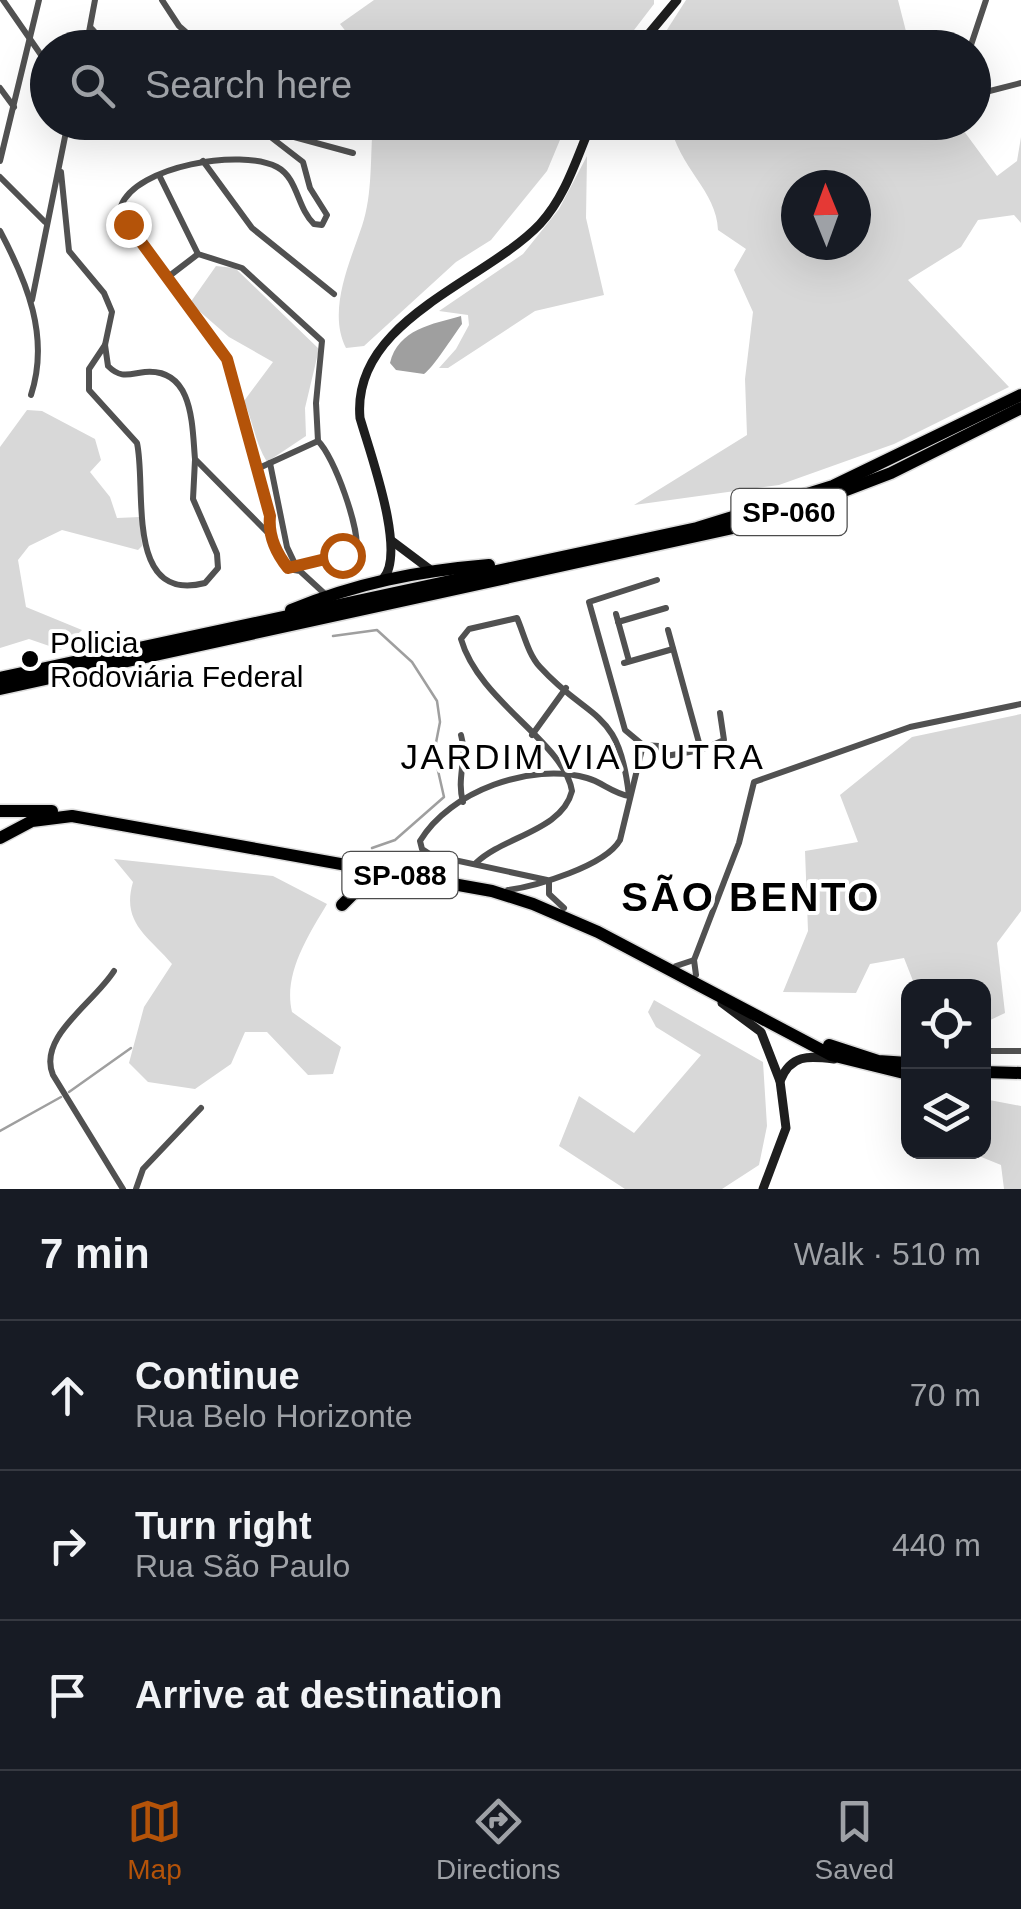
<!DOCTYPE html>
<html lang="en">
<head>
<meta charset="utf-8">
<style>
	:root { --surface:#171b24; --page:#20242c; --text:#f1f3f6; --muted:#9ea1a6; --line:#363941; --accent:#b45309 }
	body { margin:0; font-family:Helvetica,sans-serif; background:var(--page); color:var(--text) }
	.controls { position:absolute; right:30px; bottom:30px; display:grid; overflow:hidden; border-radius:20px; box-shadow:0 10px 40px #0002 }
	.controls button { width:90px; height:90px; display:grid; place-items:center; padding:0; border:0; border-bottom:2px solid var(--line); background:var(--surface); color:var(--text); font:50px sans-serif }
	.compass { position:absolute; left:781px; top:170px; width:90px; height:90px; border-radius:50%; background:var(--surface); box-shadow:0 10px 40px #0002; rotate:359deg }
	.stop { position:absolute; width:30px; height:30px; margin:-22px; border:8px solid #b45309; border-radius:50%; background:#fff }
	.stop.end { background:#b45309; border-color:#fff; box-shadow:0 2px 10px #0008 }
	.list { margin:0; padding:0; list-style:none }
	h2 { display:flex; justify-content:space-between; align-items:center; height:130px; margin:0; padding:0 40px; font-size:42px }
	h2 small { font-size:32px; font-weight:400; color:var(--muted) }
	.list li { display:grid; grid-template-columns:65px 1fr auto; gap:30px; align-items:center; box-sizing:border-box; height:150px; padding:0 40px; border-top:2px solid var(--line) }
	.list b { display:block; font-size:38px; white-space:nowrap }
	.list p { margin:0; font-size:32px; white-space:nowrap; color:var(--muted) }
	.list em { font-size:32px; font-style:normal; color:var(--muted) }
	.icon { flex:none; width:55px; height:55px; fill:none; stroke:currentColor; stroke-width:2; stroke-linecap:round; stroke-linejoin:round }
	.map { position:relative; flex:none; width:1021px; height:1189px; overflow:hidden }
	.search { position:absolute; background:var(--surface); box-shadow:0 10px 40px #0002; left:30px; right:30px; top:30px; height:110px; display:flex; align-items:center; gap:25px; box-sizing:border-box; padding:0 35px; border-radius:55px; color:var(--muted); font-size:38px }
	.sheet { height:580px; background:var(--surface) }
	nav { display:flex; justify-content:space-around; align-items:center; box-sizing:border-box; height:140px; border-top:2px solid var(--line); background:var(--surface); font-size:28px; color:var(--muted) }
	nav a { display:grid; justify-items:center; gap:5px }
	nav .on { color:var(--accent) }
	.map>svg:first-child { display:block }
</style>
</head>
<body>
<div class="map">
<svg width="1021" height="1189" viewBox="0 0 1021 1189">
	<rect width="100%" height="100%" fill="#fff"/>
	<g fill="#d8d8d8" fill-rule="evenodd">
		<polygon points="374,0 654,0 654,4 621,47 358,47 340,24"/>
		<polygon points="686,0 898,0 910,47 656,47"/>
		<path d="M913,122L914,127L958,123L997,176L1017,161L1021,137V223L1014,215L978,220L961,247L908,280L1009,387L894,444L779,485L634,505L747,435L745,379L753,312L734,270L746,249L718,230C717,191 678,167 670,123ZM796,185H856V245H796Z"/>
		<path d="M373,123H567L547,171L491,240L456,262L364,346L346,348C327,311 350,262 362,226C373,194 370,155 373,123Z"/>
		<polygon points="587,156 586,218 604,295 535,311 448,368 439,368 456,349 469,325 468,315 439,311 523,254 559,209"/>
		<path d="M216,266L235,268L319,349L305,408L306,436L267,462C255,442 253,422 244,401L273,362L229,337L190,303Z"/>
		<polygon points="27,410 42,411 95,439 101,460 90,472 110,497 117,518 140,517 142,546 138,550 62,530 29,546 18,560 26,607 82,630 61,650 29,639 0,648 0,447"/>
		<polygon points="1021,714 1021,911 997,943 1005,1013 984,1023 984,986 915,986 904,958 870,964 856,993 783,992 808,931 805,851 858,842 840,795 912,737"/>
		<path d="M114,859L273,876L327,904C308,936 283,974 292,1012L341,1047L333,1074L308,1075L267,1032H245L231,1064L195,1089L148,1082L129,1063L144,1007L172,964C148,936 121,923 133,882Z"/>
		<polygon points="654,1000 763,1062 767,1126 759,1165 722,1189 625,1189 559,1146 579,1096 634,1133 701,1055 656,1027 648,1012"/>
		<polygon points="984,1099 1021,1106 1021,1189 1004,1189 1001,1165 974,1154 984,1152"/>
	</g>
	<path fill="#9f9f9f" d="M461,316L462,324C454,335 432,369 424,374L396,370L390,363C398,329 433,324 461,316Z"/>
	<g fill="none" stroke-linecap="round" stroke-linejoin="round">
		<g stroke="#9f9f9f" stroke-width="2.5">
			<polyline points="333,636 377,630 412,662 437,701 440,722 434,753 444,797 395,840 372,848"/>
			<polyline points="69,1092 131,1048"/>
			<polyline points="0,1131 61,1097"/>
		</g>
		<g stroke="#dbdbdb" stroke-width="15">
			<g id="highway">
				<path d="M291,610C357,583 417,571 489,565"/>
				<polyline points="0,678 697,528 833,486 1021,395"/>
				<polyline points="0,689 765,521 891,473 1021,408"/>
				<polyline points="0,811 52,811"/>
				<polyline points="0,838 32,821 72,816 492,891 533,904 598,932 831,1055 908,1074"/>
				<polyline points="342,905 376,871"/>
				<polyline points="829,1045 878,1061 908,1063"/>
				<polyline points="984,1072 1021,1073"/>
			</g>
		</g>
		<g stroke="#515151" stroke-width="6">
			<polyline points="3,0 48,65"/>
			<polyline points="162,0 179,26 204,48"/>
			<polyline points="92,29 109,48"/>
			<polyline points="86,48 95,0"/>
			<polyline points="970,48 986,0"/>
			<polyline points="0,88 14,107"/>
			<polyline points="974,95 1021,83"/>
			<polyline points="71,122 104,128 126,122"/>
			<polyline points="239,122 353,153"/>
			<path d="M259,128L303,162L310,188L327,215L322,225L314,224C297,208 298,178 277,167C241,148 136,166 121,206L127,223L227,359L271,516L268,533"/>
			<polyline points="0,161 39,0"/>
			<polyline points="203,161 252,228 334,294"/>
			<path d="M61,172L69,251L104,293L112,312L105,345L108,366C121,379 129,374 145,372C194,368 192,426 195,459L268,533L288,569L300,571L325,594"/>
			<polyline points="0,177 45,222"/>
			<polyline points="160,177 198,254 242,268 322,341 316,403 318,441"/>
			<path d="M0,231C27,282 50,337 31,395"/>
			<polyline points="168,277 198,254"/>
			<polyline points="32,300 68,122"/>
			<path d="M105,345L89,369V390L137,443C147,488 124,604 205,583L218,568L217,554L193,499L195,460"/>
			<polyline points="270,463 287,547 296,566"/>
			<path d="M259,468L318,441C334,456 361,531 356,551L289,568"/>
			<polyline points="616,614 629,661"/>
			<polyline points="618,622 666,608"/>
			<polyline points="668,630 701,750"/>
			<polyline points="624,663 673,649"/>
			<path d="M461,735C468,758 456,778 463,802"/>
			<polyline points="532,735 566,688"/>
			<polyline points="643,745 659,746 666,756 701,750 724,740 720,713"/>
			<path d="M476,863C504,836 562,831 572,791C564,742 479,702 461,639L469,629L517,618C524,634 528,654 540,667C591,723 619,707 629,796"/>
			<path d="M547,880L431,855L422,849L420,841C450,791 531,762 587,778C602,782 612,793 629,796"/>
			<polyline points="549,881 549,894 564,908"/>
			<path d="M508,890C537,886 605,866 620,840L643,745L625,730L589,602L657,580"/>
			<polyline points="676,966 694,960"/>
			<path d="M114,971C94,1003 37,1037 53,1075L123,1189"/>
			<polyline points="696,975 694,960 739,843 754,782 910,727 1021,704"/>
			<polyline points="984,1051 1021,1051"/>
			<polyline points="136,1189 143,1169 201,1108"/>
		</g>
		<g stroke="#1e1e1e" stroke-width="9">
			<polyline points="637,48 677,0"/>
			<polyline points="392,541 432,571"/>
			<path d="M383,579C407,553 370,453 360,418C351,320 485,282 540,224C566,196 577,157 592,122"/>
			<polyline points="722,1003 761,1032 780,1081 786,1128 763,1189"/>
			<path d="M780,1081C791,1054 808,1056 834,1059"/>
		</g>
		<use href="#highway" stroke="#000" stroke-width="12"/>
	</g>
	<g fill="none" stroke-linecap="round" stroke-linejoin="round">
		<path stroke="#b45309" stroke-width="12" d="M128,224L227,359L270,516C268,536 276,553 288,568L342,555"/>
	</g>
	<circle fill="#000" stroke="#fff" stroke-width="4" cx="30" cy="659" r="10"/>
	<g text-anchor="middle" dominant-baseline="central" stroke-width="8" stroke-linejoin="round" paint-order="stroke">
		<g fill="#fff" stroke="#4c4c4c" stroke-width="2.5">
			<rect x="731.5" y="489" width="115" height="46" rx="8"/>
			<rect x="342.5" y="852" width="115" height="46" rx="8"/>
		</g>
		<g font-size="28" font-weight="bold" fill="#000">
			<text x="789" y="512">SP-060</text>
			<text x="400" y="875">SP-088</text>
		</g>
		<g font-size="30" fill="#000" stroke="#fff" text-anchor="start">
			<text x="50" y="642">Policia<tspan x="50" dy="34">Rodoviária Federal</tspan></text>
		</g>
		<g font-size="35" letter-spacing="2.5" fill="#000" stroke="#fff">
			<text x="583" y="756">JARDIM VIA DUTRA</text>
		</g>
		<g font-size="40" font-weight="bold" letter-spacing="2.5" fill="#000" stroke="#fff">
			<text x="751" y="897">SÃO BENTO</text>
		</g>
	</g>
</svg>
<div class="controls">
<button><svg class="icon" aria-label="locate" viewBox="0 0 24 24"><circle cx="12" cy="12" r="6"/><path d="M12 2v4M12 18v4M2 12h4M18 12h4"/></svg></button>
<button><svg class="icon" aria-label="layers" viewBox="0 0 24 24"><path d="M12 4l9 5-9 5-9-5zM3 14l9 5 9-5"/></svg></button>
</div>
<svg class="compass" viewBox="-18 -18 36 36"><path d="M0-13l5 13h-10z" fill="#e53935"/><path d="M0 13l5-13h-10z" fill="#9ea1a6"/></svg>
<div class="stop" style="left:342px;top:555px"></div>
<div class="stop end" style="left:128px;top:224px"></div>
<div class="search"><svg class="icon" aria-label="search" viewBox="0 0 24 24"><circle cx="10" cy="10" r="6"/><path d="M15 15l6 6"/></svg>Search here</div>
</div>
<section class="sheet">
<h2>7 min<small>Walk · 510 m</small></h2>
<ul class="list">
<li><svg class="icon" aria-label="ahead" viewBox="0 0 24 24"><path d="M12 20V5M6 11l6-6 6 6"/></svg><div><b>Continue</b><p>Rua Belo Horizonte</p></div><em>70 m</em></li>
<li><svg class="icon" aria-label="right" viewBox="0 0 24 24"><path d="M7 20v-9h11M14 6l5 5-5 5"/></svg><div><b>Turn right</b><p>Rua São Paulo</p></div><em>440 m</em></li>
<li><svg class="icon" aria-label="arrive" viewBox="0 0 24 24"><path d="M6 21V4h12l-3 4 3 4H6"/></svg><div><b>Arrive at destination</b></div></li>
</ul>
</section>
<nav>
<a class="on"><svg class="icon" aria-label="map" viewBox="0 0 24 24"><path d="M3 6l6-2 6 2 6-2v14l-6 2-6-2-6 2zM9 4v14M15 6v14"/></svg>Map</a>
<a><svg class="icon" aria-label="directions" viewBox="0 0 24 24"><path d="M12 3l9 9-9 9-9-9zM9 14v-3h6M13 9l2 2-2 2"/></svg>Directions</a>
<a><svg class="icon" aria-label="saved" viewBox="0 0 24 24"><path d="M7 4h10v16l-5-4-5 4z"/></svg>Saved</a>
</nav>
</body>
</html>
